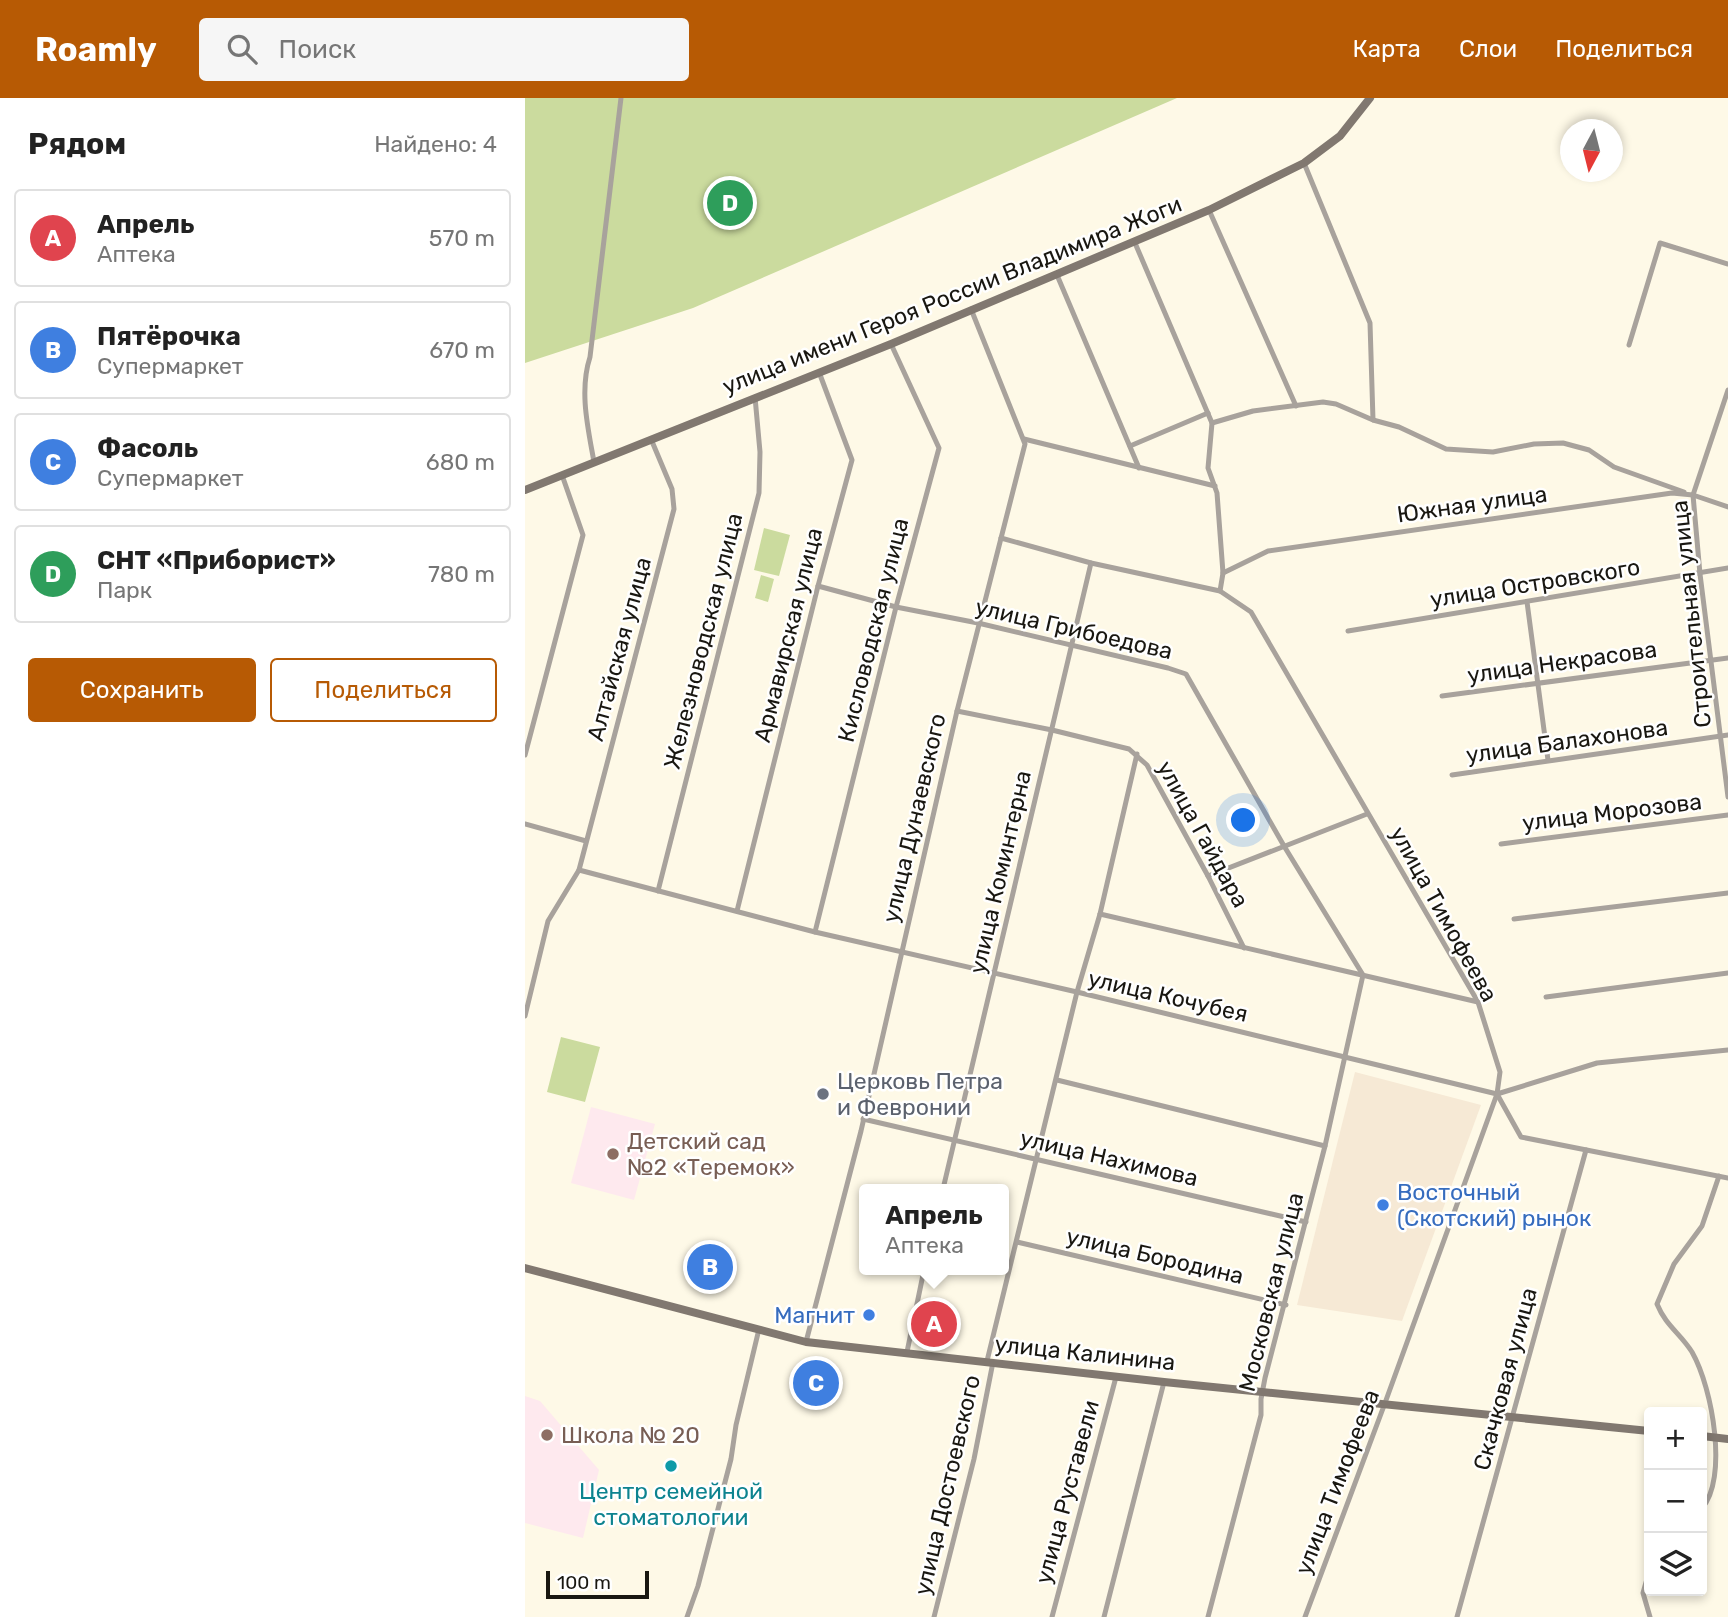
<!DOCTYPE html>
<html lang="ru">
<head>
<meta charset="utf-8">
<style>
	:root { --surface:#fff; --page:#f6f6f6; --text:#222; --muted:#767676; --line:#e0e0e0; --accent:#b75a04 }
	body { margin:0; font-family:Rubik,sans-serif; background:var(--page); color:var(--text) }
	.controls { position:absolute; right:21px; bottom:21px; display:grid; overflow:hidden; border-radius:7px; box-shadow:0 4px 10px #0003 }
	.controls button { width:63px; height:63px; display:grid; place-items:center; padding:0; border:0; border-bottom:2px solid var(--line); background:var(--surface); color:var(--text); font:35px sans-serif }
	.compass { position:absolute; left:1035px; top:21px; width:63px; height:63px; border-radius:50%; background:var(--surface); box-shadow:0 4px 10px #0003; rotate:187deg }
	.scale { position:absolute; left:21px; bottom:18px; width:103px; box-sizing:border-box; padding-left:7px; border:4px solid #191711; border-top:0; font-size:19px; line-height:24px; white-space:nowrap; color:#191711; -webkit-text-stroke:5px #fff; paint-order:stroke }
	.you { position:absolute; left:719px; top:723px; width:24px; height:24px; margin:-18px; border:5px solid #fff; border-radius:50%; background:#1a73e8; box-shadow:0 0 0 10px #1a73e833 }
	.badge { display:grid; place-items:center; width:46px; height:46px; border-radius:50%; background:var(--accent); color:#fff; font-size:23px; font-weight:700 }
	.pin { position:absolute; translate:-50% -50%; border:4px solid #fff; box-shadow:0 2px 7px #0006 }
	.popup { position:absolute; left:334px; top:1086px; width:150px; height:91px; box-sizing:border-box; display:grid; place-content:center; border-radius:7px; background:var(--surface); filter:drop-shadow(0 2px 5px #0005); font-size:23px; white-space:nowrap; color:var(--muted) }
	.popup b { font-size:26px; color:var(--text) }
	.popup::after { content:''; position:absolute; left:50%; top:100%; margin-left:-14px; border:14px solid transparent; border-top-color:var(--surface) }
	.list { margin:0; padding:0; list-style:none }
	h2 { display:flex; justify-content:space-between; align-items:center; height:91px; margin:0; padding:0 28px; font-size:30px }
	h2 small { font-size:23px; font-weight:400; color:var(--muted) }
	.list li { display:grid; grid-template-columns:46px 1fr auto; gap:21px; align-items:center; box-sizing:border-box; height:98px; margin:0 14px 14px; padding:0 14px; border:2px solid var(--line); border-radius:7px }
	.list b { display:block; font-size:26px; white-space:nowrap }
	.list p { margin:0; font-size:23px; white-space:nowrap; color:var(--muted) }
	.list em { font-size:23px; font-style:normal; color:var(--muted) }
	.actions { display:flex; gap:14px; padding:21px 28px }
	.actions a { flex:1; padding:16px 0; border:2px solid var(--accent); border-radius:7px; text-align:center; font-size:24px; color:var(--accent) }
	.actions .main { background:var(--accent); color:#fff }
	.icon { flex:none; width:38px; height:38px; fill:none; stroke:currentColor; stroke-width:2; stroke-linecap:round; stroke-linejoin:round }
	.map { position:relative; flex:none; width:1203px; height:1519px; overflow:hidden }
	header { display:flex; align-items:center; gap:42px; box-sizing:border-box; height:98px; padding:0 35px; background:var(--accent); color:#fff }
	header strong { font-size:33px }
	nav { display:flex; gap:38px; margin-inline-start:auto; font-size:24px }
	.search { width:490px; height:63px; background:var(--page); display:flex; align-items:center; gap:18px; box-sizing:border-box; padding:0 24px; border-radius:7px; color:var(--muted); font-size:26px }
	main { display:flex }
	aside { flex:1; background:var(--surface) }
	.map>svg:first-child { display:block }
</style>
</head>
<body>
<header>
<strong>Roamly</strong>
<div class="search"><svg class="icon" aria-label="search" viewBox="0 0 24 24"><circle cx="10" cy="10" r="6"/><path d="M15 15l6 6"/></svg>Поиск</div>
<nav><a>Карта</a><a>Слои</a><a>Поделиться</a></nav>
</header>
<main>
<aside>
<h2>Рядом<small>Найдено: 4</small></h2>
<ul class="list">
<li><span class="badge" style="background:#e0444e">A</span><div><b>Апрель</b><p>Аптека</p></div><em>570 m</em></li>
<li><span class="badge" style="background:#3f7fe0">B</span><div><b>Пятёрочка</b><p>Супермаркет</p></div><em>670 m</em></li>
<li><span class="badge" style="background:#3f7fe0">C</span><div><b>Фасоль</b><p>Супермаркет</p></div><em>680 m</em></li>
<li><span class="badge" style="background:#2e9e5b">D</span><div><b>СНТ «Приборист»</b><p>Парк</p></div><em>780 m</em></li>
</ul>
<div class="actions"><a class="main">Сохранить</a><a>Поделиться</a></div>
</aside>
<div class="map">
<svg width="1203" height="1519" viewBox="0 0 1203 1519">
	<rect width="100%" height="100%" fill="#fef9e7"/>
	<polygon fill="#f6e9d5" points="830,974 956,1007 877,1223 772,1207"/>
	<g fill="#fee9ee">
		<polygon points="66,1009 130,1026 109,1102 46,1085"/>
		<polygon points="0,1298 15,1303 74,1372 58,1440 0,1425"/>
	</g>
	<g fill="#cbdb9e">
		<polygon points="0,0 652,0 168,210 0,265"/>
		<polygon points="239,430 265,437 254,478 229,472"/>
		<polygon points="236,477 249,481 243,504 230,500"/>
		<polygon points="36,939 75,949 60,1004 22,994"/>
	</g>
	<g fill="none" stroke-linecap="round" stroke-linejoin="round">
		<g stroke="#a8a29c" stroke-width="5">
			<polyline points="779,65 845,225 848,322"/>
			<polyline points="684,112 771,308"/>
			<polyline points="610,145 687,325 683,370 692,395 698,475 695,493"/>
			<polyline points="532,177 614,370"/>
			<polyline points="1104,247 1135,145 1203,166"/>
			<polyline points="1203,292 1168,397 1175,476 1203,699"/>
			<polyline points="687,325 728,313 798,304 811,306 848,322 874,329 921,351 968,354 1009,346 1038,345 1064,352 1089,369 1159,394"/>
			<polyline points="499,341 690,388"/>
			<polyline points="605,348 683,315"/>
			<path d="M69,364C63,330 54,293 65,259L96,0"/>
			<polyline points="476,440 566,465 695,493 726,514 953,904 975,974 972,996 860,1305 780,1519"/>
			<polyline points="698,475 743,453 1147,395 1168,397 1203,409"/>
			<polyline points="293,488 371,509 453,525 643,570 661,576 759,748 838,877 800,1048 740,1280 736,1301 736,1317 683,1519"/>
			<polyline points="1002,504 1023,662"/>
			<polyline points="823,533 1203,470"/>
			<polyline points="917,598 1203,560"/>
			<polyline points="432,613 527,632 604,651 622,667 683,778 719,850"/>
			<polyline points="0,657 58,437 37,377"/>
			<polyline points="927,677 1203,637"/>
			<polyline points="0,726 61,743"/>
			<polyline points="976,746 1203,717"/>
			<polyline points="54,772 290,834 552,894 972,996 996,1039 1203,1080"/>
			<polyline points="683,778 842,716"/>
			<polyline points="133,793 234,395 235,354 230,299"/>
			<polyline points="212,813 293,488 327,362 294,274"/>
			<polyline points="575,816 953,904"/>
			<polyline points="989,821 1203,795"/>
			<polyline points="290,834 371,509 414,350 366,246"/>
			<polyline points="1021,899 1203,875"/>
			<polyline points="0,918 23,823 54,772 149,411 147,391 126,341"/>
			<polyline points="532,982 800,1048"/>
			<polyline points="972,996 1072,965 1203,952"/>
			<polyline points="338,1021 781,1124"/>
			<polyline points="418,1091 566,465"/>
			<polyline points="492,1144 761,1207"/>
			<polyline points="281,1244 336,1033 432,613 500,346 446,211"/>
			<polyline points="382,1254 399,1172"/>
			<polyline points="462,1263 552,894 575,816 612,656"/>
			<path d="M1177,1410C1203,1381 1188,1291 1167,1254C1155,1235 1141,1228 1132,1206L1149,1166L1177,1128L1194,1078"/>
			<polyline points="1124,1474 1118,1495 1125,1519"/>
			<polyline points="162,1519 173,1488 206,1361 211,1327 234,1231"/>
			<polyline points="409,1519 449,1361 468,1264"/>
			<polyline points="527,1519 591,1279"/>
			<polyline points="579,1519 639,1284"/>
			<polyline points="932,1519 1061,1052"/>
		</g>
		<g stroke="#817870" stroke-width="8">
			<polyline points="0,392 366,246 684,112 779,65 815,38 845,0"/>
			<polyline points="0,1170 281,1244 639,1284 1124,1333"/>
			<polyline points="1177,1338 1203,1341"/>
		</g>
	</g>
	<circle fill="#6b7280" stroke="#fff" stroke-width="2.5" cx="298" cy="996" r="7"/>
	<g fill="#8d6e63" stroke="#fff" stroke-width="2.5">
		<circle cx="88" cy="1056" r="7"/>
		<circle cx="22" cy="1337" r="7"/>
	</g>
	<g fill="#3f7fe0" stroke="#fff" stroke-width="2.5">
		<circle cx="858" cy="1107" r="7"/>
		<circle cx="344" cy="1217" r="7"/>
	</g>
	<circle fill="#0f9aa8" stroke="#fff" stroke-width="2.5" cx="146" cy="1368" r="7"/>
	<g text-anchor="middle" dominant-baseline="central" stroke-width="5" stroke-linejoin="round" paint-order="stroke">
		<g font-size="23" fill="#191711" stroke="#fff">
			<text transform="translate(427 197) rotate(-22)">улица имени Героя России Владимира Жоги</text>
			<text transform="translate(947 406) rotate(-8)">Южная улица</text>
			<text transform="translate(1010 485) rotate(-9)">улица Островского</text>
			<text transform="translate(1166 516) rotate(-96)">Строительная улица</text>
			<text transform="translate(549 531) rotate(13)">улица Грибоедова</text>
			<text transform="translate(348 532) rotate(-76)">Кисловодская улица</text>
			<text transform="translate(263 537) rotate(-76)">Армавирская улица</text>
			<text transform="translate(178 543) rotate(-76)">Железноводская улица</text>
			<text transform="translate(94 551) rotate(-75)">Алтайская улица</text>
			<text transform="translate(1037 564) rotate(-8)">улица Некрасова</text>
			<text transform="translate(1042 643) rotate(-8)">улица Балахонова</text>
			<text transform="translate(1087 714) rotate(-7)">улица Морозова</text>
			<text transform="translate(389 720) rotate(-77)">улица Дунаевского</text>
			<text transform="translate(678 736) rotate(61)">улица Гайдара</text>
			<text transform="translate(475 774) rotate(-77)">улица Коминтерна</text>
			<text transform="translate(919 816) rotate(61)">улица Тимофеева</text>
			<text transform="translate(643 898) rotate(13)">улица Кочубея</text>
			<text transform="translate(584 1060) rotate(13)">улица Нахимова</text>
			<text transform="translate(630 1158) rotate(13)">улица Бородина</text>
			<text transform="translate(746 1194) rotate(-76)">Московская улица</text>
			<text transform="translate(560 1255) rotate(6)">улица Калинина</text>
			<text transform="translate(980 1281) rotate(-75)">Скачковая улица</text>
			<text transform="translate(812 1384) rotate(-69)">улица Тимофеева</text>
			<text transform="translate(422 1387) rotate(-77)">улица Достоевского</text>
			<text transform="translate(542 1394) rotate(-75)">улица Руставели</text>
		</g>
		<g font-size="23" fill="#5b616d" stroke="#fff" text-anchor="start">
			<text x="312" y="983">Церковь Петра<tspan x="312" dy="26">и Февронии</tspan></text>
		</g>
		<g font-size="23" fill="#785e54" stroke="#fff" text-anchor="start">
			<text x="102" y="1043">Детский сад<tspan x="102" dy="26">№2 «Теремок»</tspan></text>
			<text x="36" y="1337">Школа № 20</text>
		</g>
		<g font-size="23" fill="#366cbe" stroke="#fff" text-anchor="start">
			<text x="872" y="1094">Восточный<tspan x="872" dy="26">(Скотский) рынок</tspan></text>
			<text x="330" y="1217" text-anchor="end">Магнит</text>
		</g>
		<g font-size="23" fill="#0d838f" stroke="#fff">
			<text x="146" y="1393">Центр cемейной<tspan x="146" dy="26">cтоматологии</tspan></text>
		</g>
	</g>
</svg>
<div class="controls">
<button>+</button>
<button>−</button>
<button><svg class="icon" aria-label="layers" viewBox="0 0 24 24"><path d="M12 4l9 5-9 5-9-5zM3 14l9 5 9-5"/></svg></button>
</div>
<svg class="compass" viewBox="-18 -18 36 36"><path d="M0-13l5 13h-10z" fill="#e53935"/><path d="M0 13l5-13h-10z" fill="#767676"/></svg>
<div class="scale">100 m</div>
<div class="you"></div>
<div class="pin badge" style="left:409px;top:1226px;background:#e0444e">A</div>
<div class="popup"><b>Апрель</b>Аптека</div>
<div class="pin badge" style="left:185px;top:1169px;background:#3f7fe0">B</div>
<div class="pin badge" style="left:291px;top:1285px;background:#3f7fe0">C</div>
<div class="pin badge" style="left:205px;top:105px;background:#2e9e5b">D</div>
</div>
</main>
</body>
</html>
